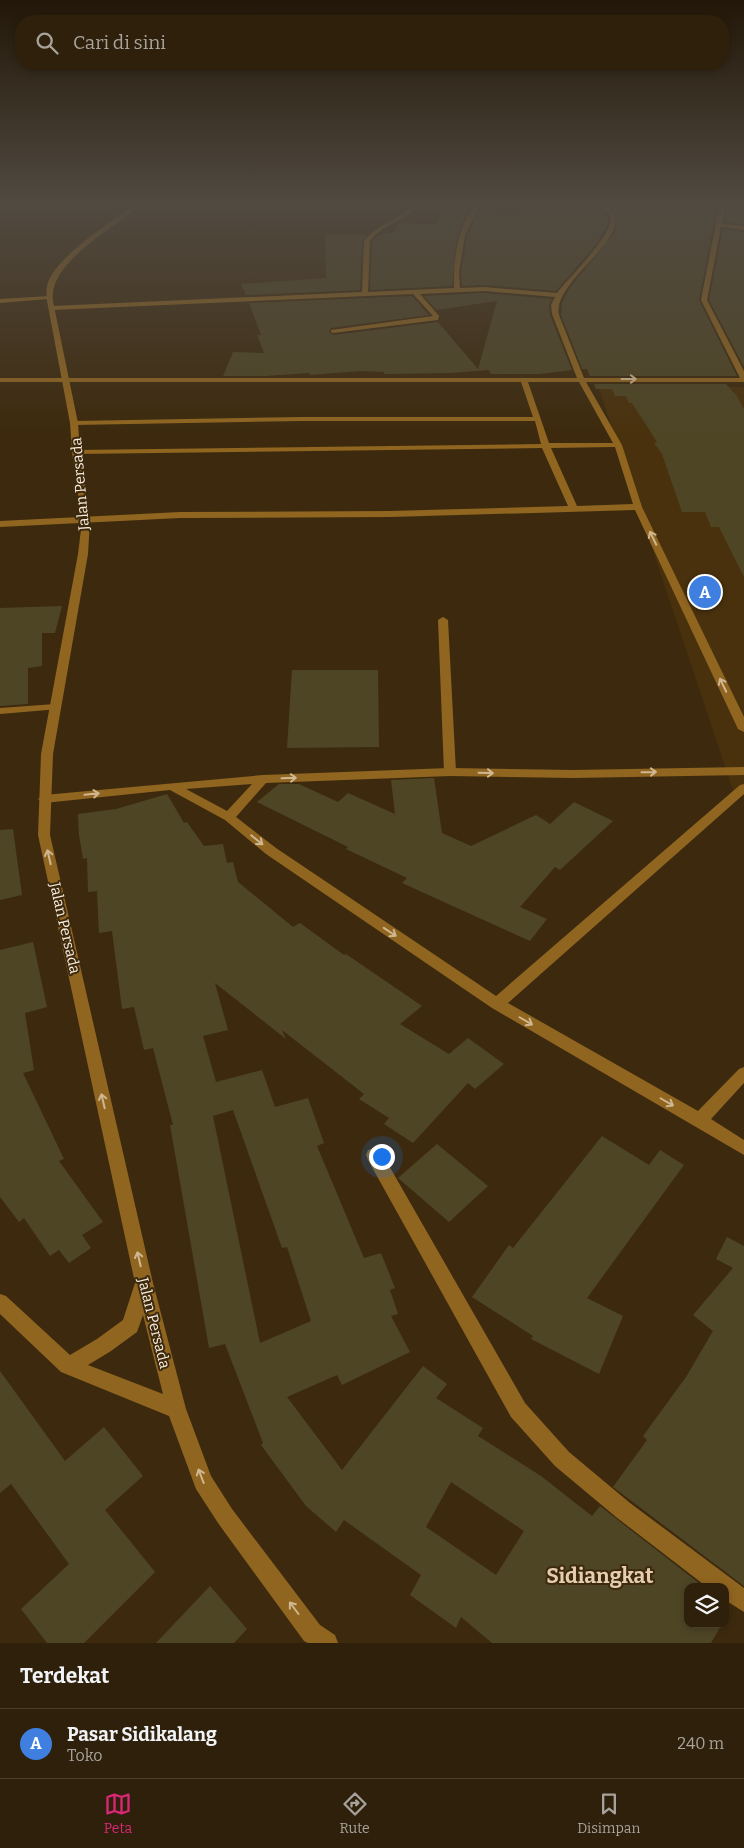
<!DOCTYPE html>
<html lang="id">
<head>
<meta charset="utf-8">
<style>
	:root { --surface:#2e200a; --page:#362813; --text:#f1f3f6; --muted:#a7a39c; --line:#493e2b; --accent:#db2777 }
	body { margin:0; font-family:Bitter,serif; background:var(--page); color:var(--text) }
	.controls { position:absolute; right:15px; bottom:15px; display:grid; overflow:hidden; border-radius:10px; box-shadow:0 2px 8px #0003 }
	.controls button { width:45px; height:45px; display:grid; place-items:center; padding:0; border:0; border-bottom:1px solid var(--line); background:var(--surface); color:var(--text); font:25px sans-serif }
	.you { position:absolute; left:381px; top:1156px; width:18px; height:18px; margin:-12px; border:4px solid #fff; border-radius:50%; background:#1a73e8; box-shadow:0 0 0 8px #1a73e833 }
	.badge { display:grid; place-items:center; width:32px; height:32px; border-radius:50%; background:var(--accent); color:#fff; font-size:16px; font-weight:700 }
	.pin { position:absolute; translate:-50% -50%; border:2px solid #fff; box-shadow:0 1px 5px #0006 }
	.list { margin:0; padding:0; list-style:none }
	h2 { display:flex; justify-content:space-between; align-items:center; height:65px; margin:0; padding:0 20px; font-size:21px }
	h2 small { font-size:16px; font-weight:400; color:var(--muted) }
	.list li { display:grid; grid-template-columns:32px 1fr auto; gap:15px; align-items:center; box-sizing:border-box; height:70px; padding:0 20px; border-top:1px solid var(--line) }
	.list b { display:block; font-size:19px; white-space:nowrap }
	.list p { margin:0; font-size:16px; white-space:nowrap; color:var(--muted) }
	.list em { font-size:16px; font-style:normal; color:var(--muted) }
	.icon { flex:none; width:28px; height:28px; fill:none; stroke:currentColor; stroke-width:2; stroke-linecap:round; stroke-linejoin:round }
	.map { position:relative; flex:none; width:744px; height:1643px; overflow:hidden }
	.search { position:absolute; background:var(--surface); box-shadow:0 2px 8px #0003; left:15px; right:15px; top:15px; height:55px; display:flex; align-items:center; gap:12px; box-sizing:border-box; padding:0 18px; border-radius:20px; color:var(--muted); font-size:19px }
	.sheet { height:135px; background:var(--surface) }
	nav { display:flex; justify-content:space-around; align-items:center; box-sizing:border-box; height:70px; border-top:1px solid var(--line); background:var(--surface); font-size:14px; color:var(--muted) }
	nav a { display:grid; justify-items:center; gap:2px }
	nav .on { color:var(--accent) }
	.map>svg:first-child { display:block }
</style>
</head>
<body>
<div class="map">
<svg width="744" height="1643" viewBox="0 0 744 1643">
	<rect width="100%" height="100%" fill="#3d2a0e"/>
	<polygon fill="#49310d" points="598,386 744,387 744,796 735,796"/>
	<g fill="#4e4525" fill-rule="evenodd">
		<polygon points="447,202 472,202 462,223 456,245 452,286 370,290 372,242 379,235 394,232 399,223 435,225"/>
		<polygon points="537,202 592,202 608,217 608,223 597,243 556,291 484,285 462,286 461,272 467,236 479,212 517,215 522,207 537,208"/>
		<polygon points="603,202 635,202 635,204 640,204 639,212 687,213 689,202 718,202 699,300 737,376 590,376 587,369 582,369 561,315 562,303 569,289 614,233 617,220 612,209"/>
		<polygon points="728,202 744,202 744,224 724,222"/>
		<polygon points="723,229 744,232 744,367 709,300"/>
		<polygon points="325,235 367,235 362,241 360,290 246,295 241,284 326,278"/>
		<polygon points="484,293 552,299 549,305 550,315 572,370 540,374 491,374 489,370 451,373 384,374 384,372 361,371 310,375 309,373 266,376 223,376 233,352 264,353 257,335 261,335 249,303 412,296 429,315 331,328 329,332 333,335 438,322 478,369 497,301 436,310 424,296"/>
		<polygon points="594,384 726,384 737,396 744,409 744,577 719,527 711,527 705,512 682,512 662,454 654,443 657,442 632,403 629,403 626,396 615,396 612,389 596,389"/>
		<polygon points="62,606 55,633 42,633 42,666 28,668 28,704 0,706 0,608"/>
		<polygon points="292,670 378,670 379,747 287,748"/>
		<polygon points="434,778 442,833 471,846 536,815 550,824 574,802 613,821 560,870 555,867 520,907 547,919 530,941 402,883 407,878 346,849 348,847 257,802 279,784 299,784 338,802 348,793 395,814 391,780"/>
		<path d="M167,794L184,823L187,822L204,846L223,844L227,863L233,862L238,882L293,927L300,923L344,955L346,954L422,1006L400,1024L449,1054L468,1038L504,1064L475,1089L468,1083L413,1143L384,1124L389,1118L359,1099L364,1094L282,1030L286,1039L215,983L228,1030L203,1036L216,1082L262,1070L275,1107L308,1098L324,1143L317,1146L364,1258L381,1253L395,1288L390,1290L398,1314L391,1316L410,1352L342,1385L337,1375L287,1397L342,1470L423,1366L447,1384L436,1398L483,1428L478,1436L541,1476L592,1516L600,1506L704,1587H688V1624H722L711,1643H492L461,1617L456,1628L410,1595L421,1575L344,1520L336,1532L306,1506L261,1445L263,1443L225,1344L209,1348L170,1125H173L153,1048L144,1050L134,1007L122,1009L112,931L99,933L97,891L88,892L87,858L83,859L79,835L78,814L116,809ZM233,1110L282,1248L287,1247L311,1321L260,1343L213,1116ZM451,1482L524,1531L496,1575L426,1527Z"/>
		<polygon points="13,829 22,895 0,900 0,830"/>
		<polygon points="33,942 47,1007 25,1013 34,1070 23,1073 64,1159 59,1161 103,1222 82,1235 91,1248 69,1263 59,1250 50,1256 24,1218 19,1222 0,1197 0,950"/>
		<polygon points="602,1136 649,1165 660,1150 684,1165 587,1298 623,1316 599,1374 531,1339 533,1336 472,1297 509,1245 513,1248"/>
		<polygon points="437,1144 488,1186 449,1222 398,1178"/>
		<polygon points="727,1237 744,1246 744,1586 613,1487 647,1440 643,1436 686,1377 713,1331 693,1315 733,1268 716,1259"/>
		<polygon points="0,1371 65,1461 104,1427 143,1476 105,1510 155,1572 84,1643 47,1643 21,1609 69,1564 11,1484 0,1493"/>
		<polygon points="210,1586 247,1629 234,1643 156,1643"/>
	</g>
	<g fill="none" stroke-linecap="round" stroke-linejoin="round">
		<polygon fill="#906520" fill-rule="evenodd" points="443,617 448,620 456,772 450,776 444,772 438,620"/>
		<g fill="#906520" fill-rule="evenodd">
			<path d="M416,202H422C408,220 384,223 370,241L368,292L454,288C453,267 457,222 475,208L478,210L465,235L459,272L460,288L484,287L557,293C569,277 615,234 610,216L594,202C601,202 606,205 611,210C636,235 551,282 559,315L584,378H740L701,300L720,202H726L722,224L744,226V230L721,227L707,300L744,371V382H586L622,445L642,507L744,717V732L738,729L635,510L390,517L180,518L0,527V521L180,512L390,511L568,506L542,448L76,454L72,452L76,450L541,444L535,421H303L74,425L70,423L74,421L303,417H533L521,382H0V378H577L552,314L551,305L555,297L484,291L420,294L439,316L438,320L333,333L331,332V330L433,316L413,294L52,310L49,308L52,306L362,292L364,241C378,223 402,220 416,202ZM528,382H579L613,443H549ZM615,447L633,504L577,506L551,448Z"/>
			<polygon points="50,296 50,298 48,299 0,303 0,299"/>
			<polygon points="55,704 59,705 61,707 59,709 0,714 0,708"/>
			<path d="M744,767V775L573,778L450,776L266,783L236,817L276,848L496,996L740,785L744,784V794L508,1003L698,1111L739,1069L744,1067V1083L711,1119L744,1140V1155L492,1008L266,854L225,820L170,790L44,803L38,799L44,795L263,775L450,768L573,770ZM252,784L227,811L186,789Z"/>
			<polygon points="374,1148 380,1150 525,1403 569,1452 630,1503 744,1588 744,1612 725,1600 725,1587 707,1587 616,1517 555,1466 511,1417 368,1160 366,1155 368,1150"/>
		</g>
		<path fill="#906520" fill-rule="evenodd" d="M138,202H144C118,226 47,262 53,301L78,423L80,452L90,521L88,554L53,754L50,835L153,1283L186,1409L211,1476L232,1509L320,1625L335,1635L338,1643H308L304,1641L218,1523L196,1489L169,1416L61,1372L0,1314V1294L6,1296L70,1355L97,1339L123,1320L135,1283L38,835L41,754L78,554L82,521L72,452L70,423L47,301C46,293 46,285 50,278C64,251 113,221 138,202ZM143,1315L163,1394L88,1365L111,1351L137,1332Z"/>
	</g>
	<defs><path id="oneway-shaft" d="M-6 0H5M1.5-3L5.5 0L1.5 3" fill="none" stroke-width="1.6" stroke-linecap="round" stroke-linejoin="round" transform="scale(1.25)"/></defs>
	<g stroke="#d0b791">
		<use href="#oneway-shaft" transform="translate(629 379)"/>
		<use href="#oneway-shaft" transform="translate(653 538) rotate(-116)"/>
		<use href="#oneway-shaft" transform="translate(723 685) rotate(-116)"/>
		<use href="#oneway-shaft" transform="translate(649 772) rotate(-1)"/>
		<use href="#oneway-shaft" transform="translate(486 773) rotate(1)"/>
		<use href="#oneway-shaft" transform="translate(289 778) rotate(-2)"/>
		<use href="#oneway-shaft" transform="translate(92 794) rotate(-6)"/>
		<use href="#oneway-shaft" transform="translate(257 840) rotate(39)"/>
		<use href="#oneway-shaft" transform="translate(49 857) rotate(-103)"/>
		<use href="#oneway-shaft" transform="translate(390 932) rotate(34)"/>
		<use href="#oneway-shaft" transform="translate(526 1021) rotate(30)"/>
		<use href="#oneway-shaft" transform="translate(103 1101) rotate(-103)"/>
		<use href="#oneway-shaft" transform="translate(667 1102) rotate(30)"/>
		<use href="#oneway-shaft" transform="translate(139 1259) rotate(-103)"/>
		<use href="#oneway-shaft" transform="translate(201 1476) rotate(-111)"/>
		<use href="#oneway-shaft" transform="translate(294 1608) rotate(-127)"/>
	</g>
	<linearGradient id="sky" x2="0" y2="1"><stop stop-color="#221708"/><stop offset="0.47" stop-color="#514a41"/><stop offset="1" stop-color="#514a41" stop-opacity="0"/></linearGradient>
	<rect width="744" height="432" fill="url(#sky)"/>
	<g text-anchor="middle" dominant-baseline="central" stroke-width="4" stroke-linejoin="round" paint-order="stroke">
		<g font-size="15" fill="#faeddd" stroke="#3d2a0e">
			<text transform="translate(80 484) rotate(-95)">Jalan Persada</text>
			<text transform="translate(65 928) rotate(77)">Jalan Persada</text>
			<text transform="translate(154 1323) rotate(76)">Jalan Persada</text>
		</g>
		<g font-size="21" font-weight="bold" fill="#e5cdad" stroke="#3d2a0e">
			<text x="600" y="1576">Sidiangkat</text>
		</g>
	</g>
</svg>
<div class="controls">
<button><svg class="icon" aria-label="layers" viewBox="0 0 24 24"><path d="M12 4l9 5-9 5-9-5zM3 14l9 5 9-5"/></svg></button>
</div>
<div class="you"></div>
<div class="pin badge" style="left:705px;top:592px;background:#3f7fe0">A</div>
<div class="search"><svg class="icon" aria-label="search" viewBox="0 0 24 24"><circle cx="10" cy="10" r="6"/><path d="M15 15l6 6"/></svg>Cari di sini</div>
</div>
<section class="sheet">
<h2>Terdekat<small></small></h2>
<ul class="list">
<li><span class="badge" style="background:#3f7fe0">A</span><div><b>Pasar Sidikalang</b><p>Toko</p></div><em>240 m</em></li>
</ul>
</section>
<nav>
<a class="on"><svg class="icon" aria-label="map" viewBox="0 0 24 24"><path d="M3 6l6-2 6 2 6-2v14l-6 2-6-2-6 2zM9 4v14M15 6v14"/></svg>Peta</a>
<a><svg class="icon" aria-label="directions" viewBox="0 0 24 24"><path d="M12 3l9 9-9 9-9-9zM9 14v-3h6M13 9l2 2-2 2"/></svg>Rute</a>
<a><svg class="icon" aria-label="saved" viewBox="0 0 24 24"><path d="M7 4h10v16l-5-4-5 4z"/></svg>Disimpan</a>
</nav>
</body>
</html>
